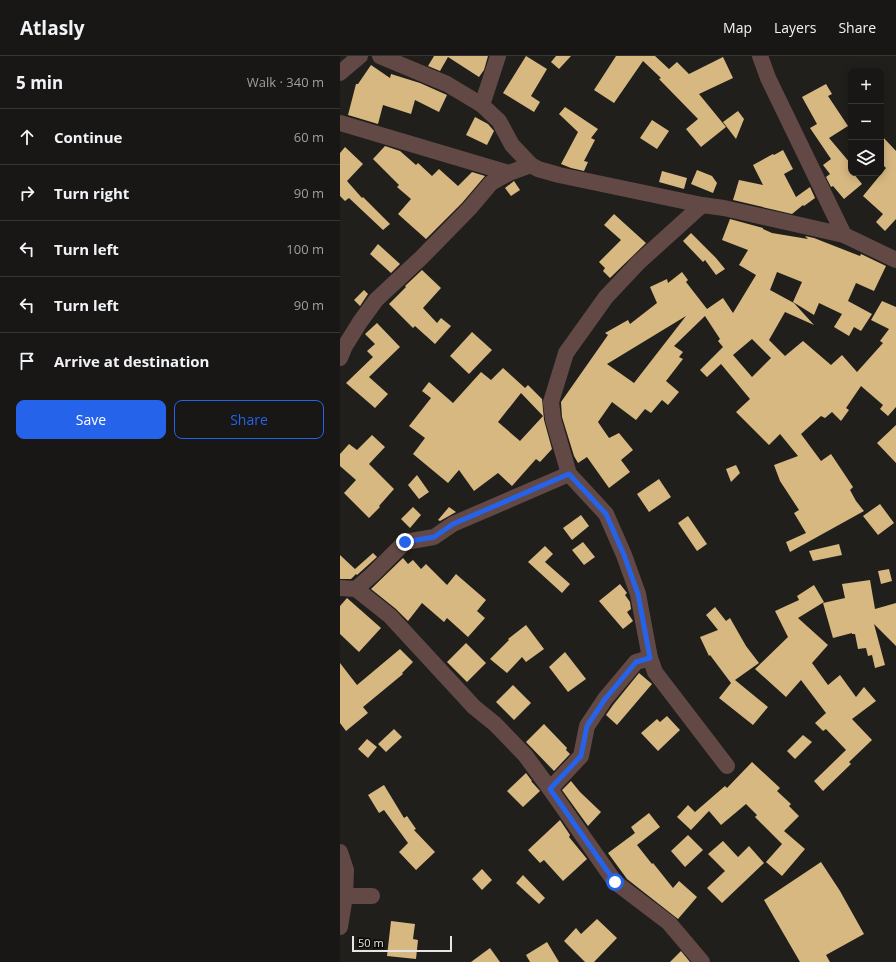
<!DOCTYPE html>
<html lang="en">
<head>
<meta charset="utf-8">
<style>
	:root { --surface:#181715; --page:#21201e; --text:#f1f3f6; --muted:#9f9fa0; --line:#363634; --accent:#2563eb }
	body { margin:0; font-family:"Open Sans",sans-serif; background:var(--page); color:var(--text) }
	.controls { position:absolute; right:12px; top:12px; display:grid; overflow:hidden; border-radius:8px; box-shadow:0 2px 10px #0003 }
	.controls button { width:36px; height:36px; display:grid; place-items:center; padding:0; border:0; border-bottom:1px solid var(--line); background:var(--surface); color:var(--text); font:20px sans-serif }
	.scale { position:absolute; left:12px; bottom:10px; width:100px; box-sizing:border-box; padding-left:4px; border:2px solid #e7e6e5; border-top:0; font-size:11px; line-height:14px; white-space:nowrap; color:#e7e6e5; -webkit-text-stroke:3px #090908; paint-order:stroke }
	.stop { position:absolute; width:12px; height:12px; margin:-9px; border:3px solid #2563eb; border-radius:50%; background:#fff }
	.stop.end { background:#2563eb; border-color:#fff; box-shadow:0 1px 4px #0008 }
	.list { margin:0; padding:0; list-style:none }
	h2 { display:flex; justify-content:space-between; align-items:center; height:52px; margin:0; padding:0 16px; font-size:17px }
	h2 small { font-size:13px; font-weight:400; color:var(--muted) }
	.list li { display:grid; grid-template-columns:26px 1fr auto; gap:12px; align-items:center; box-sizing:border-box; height:56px; padding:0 16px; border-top:1px solid var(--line) }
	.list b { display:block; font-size:15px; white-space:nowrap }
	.list em { font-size:13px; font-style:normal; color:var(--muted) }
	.actions { display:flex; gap:8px; padding:12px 16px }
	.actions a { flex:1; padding:9px 0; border:1px solid var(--accent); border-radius:8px; text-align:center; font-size:14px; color:var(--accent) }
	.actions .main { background:var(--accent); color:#fff }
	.icon { flex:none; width:22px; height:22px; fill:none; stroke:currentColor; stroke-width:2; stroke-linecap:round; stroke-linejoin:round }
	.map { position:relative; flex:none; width:556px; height:906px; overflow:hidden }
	header { display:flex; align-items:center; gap:24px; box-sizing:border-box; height:56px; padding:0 20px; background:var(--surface); border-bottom:1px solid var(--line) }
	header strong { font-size:19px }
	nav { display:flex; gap:22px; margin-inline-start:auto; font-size:14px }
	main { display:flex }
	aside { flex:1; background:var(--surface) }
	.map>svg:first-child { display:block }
</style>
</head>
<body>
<header>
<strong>Atlasly</strong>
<nav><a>Map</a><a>Layers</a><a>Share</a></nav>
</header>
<main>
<aside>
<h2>5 min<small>Walk · 340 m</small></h2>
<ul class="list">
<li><svg class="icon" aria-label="ahead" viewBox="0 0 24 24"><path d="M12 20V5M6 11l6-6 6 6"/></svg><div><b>Continue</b></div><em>60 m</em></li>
<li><svg class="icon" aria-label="right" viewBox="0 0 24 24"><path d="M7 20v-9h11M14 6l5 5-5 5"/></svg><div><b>Turn right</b></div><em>90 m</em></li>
<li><svg class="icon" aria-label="left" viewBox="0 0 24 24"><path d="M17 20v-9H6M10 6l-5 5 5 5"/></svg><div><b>Turn left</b></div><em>100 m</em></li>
<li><svg class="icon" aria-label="left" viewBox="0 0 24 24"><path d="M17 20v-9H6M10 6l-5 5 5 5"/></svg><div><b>Turn left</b></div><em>90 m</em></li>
<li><svg class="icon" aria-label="arrive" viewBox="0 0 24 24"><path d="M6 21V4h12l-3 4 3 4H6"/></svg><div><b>Arrive at destination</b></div></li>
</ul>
<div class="actions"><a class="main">Save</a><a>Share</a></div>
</aside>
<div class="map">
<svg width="556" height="906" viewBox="0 0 556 906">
	<rect width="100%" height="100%" fill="#201f1c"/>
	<g fill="#d7b881" fill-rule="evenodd">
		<polygon points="94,0 148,0 144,14 139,21 108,1 100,15 88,10"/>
		<polygon points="186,0 207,13 191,40 200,46 194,56 163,37"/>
		<polygon points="216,0 231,0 219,13 211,6"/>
		<polygon points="276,0 315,0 329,13 337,6 349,18 383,1 393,22 359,38 386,71 361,91 346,73 358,63 319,23 321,22 303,5 274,47 254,34"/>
		<polygon points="31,9 50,22 51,18 80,27 107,39 99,56 75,44 71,58 43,49 38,68 8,59 16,28 18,28"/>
		<polygon points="486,28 492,38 488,40 508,70 489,82 511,108 508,111 511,115 511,117 513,117 522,128 504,143 493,130 491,131 486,121 490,118 483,109 491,103 470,72 477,68 462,41"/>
		<polygon points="225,51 258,73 251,82 255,84 244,105 248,106 244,115 231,112 221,108 238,76 219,58"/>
		<polygon points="398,55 404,63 396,83 383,66"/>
		<polygon points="135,61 148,68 154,75 147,89 126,79"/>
		<polygon points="312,64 329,75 317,93 300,82"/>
		<polygon points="541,79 556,95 556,163 545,175 536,166 543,158 523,140 546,112 541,107"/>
		<polygon points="45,90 60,95 76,109 78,107 92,120 99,113 118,130 132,116 145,120 122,147 86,183 58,158 71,143 57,131 59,129 33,103"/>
		<polygon points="5,91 23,108 7,125 22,142 23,141 50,168 43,174 9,142 5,145 0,140 0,97"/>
		<polygon points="443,94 453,113 444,118 456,141 470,131 475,142 464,150 463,149 452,158 393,144 399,124 423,129 413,109 433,98 434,99"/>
		<polygon points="357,114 372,120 377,127 373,137 351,128"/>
		<polygon points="322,115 347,122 344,133 319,126"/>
		<polygon points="174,125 180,134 171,140 165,132"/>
		<polygon points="274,158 306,187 270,222 263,215 265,212 259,206 281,184 264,169"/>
		<path d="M390,163L423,172V173L432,177L468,183L465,180L474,182L520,200L521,198L546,210L534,235L516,227L508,245L532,258L521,275L514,271L509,280L494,271L502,258L479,247L474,259L453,246L462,226L437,216L430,234L454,247L474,269L445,256L429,284L445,300L463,285L491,309L502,299L517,316L543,287L540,285L549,273L531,264L542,245L556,251V351L548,360L540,353L543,349L521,330L506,352L509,354L501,365L492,356L485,362L481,360L461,378L481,405L491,398L513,431L510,434L516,445L524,455L450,496L446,486L466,477L454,457L459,454L440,425L434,409L458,400L440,378L429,389L396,356L410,343L381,308L367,321L360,314L383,291L378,285L380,283L365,260L334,290L343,296L339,301L343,303L326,325L339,336L328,349L322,344L311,357L305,353L296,364L272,346L258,366L269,382L279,377L293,394L281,404L290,416L269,432L247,401L238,407L234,400L222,361L221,346L268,279L265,277L288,264L290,268L317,247L310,231L327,223L328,227L342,216L348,224L346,226L367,253L383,242L393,257L416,219L399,209L408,194L382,184ZM346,260L294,327L267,308ZM412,283L431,302L412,321L393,299Z"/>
		<polygon points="351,177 376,202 385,213 376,219 365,204 363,206 343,185"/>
		<polygon points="38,188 60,208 51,217 30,198"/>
		<polygon points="82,214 101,232 83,252 97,267 101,262 111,270 95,288 75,270 73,272 49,248 66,231 65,230"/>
		<polygon points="24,234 28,238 20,250 14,244"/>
		<polygon points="37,267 60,291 29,321 48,338 35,352 6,327 33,301 27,295 35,288 25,278"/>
		<polygon points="132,276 152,294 129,318 110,300"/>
		<path d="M163,312L185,332L188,329L202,343L204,364L212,393L200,406L196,403L172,430L158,417L134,435L119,414L108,427L73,398L85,382L69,370L91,342L82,335L89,326L113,347L141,316L151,324ZM181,337L203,360L180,385L158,366Z"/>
		<polygon points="556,369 556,407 537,387"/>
		<polygon points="32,379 45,391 29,408 54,433 39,450 40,451 29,462 4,437 16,424 0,410 0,398 9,388 17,394"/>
		<polygon points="396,409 400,417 391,426 386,413"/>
		<polygon points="77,419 89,436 79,443 68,429"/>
		<polygon points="319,423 331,441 309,456 297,438"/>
		<polygon points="540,448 554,467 538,479 523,460"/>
		<polygon points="73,451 81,459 70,472 61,463"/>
		<polygon points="109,451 116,456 100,465 98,464"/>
		<polygon points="241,459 249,470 232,484 223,472"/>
		<polygon points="348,460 367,488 357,495 338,467"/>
		<polygon points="243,486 255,501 244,509 232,494"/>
		<polygon points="499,488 502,499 473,505 469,495"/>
		<polygon points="205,490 213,498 205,506 230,528 222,537 188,506"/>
		<polygon points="33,497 37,501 17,519 16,518 11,523 0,523 0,499 15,513"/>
		<polygon points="63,502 68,508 73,504 81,513 86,508 107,529 116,518 146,544 137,555 145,562 128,581 107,562 104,566 82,547 68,565 56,553 31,533"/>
		<polygon points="549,513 552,525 541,528 538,515"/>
		<polygon points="530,524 535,553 556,547 556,590 534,568 545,609 535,612 532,599 528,600 526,592 518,593 515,578 512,578 512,577 493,582 483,547 505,542 502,528"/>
		<polygon points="280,528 287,537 285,539 290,546 291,553 287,556 293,565 283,573 259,545"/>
		<polygon points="474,529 484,546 458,562 488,589 472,607 488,629 500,619 516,641 524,631 536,645 512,663 532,684 509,706 511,708 483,735 474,725 506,694 486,673 483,675 475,667 486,657 461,624 446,641 415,613 448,581 435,555 459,544 457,540"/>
		<polygon points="7,542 41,572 19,596 0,578 0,550"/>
		<polygon points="375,551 386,565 390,562 406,590 419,607 395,624 428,651 413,669 379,642 391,627 370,599 369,600 360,581 378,574 366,559"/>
		<polygon points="186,569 204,593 186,606 182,601 167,617 150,603 169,584 168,583"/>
		<polygon points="126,587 146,607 127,626 107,606"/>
		<polygon points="60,593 73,606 62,617 63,618 23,651 28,657 6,675 0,667 0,607 17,629"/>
		<polygon points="225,596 246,623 228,636 209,611"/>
		<polygon points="299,617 312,628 277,669 266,659 273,649"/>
		<polygon points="173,629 191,647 174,664 156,646"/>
		<polygon points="327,660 340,674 318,695 301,677 317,663 320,666"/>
		<polygon points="204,668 227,692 226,694 230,698 214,715 186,686"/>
		<polygon points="54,673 62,681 46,696 38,688"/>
		<polygon points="463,679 472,686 455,703 447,695"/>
		<polygon points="27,683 37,691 28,702 18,693"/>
		<polygon points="412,706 440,732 437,735 451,748 449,750 459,760 444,775 465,793 442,820 426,806 442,788 415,761 417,759 406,748 381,769 369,755 351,774 337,761 348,749 355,756 385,730 387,732"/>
		<polygon points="186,717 192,725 191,725 200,735 183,751 167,735"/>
		<polygon points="231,725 240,736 261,756 248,770 222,734"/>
		<polygon points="44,729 64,762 67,760 76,773 74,774 95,796 76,814 59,796 68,787 44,754 39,757 28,739"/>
		<polygon points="309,757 320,771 297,789 312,808 313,807 333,832 339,825 357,841 338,863 287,823 268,797 295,777 291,771"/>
		<polygon points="220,764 230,779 229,781 247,803 223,825 204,804 200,807 188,794"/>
		<polygon points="348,779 363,794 345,811 331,795"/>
		<polygon points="383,785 398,801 409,790 424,807 382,847 367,832 385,815 368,798"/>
		<polygon points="481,806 500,835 524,878 486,899 490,906 460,906 424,844"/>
		<polygon points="142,813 152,824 142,834 132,823"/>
		<polygon points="183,819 205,842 199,848 176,827"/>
		<polygon points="257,863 277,882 254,906 245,906 224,885 236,872 241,878"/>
		<polygon points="51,865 75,868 73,883 78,884 76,903 47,900"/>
		<polygon points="207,886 219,906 190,906 186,899"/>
		<polygon points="150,892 160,906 131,906"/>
		<polygon points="341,895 350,906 330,906"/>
	</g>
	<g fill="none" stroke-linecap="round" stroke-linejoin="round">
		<g stroke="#634945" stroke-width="16">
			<polyline points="40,0 107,28 142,49 159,65 172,89 191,109 198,113 219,119 362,149 384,152 504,179 556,204"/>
			<polyline points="420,0 428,22 504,179"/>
			<polyline points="0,17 20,0"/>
			<polyline points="142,49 158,0"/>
			<polyline points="0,67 169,117"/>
			<polyline points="362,149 299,206 266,241 226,297 211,346 213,363 229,418 266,458 284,499 298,538 310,602 315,616 387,710"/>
			<polyline points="0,302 5,290 20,266 36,244 81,202 129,153 151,127 169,117 191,109"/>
			<polyline points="0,532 16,533 33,518 65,486 94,481 113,468 229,418"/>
			<polyline points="16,533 50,560 134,651 155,668 185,699 210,733 275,826 329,867 362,906"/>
			<polyline points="210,733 241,700 247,670 265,643 296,606 310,602"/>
			<polyline points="0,796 6,814 5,840 0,871"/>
			<polyline points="5,840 32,840"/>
		</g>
	</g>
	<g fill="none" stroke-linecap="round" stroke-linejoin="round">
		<polyline stroke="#2563eb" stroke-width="5" points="65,486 94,481 113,468 229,418 266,458 284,499 298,538 310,602 296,606 265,643 247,670 241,700 210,733 275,826"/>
	</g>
</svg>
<div class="controls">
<button>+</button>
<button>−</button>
<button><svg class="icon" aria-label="layers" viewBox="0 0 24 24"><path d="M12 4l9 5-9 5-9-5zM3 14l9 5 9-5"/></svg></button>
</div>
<div class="scale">50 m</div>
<div class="stop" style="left:275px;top:826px"></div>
<div class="stop end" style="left:65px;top:486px"></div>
</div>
</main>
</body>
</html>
